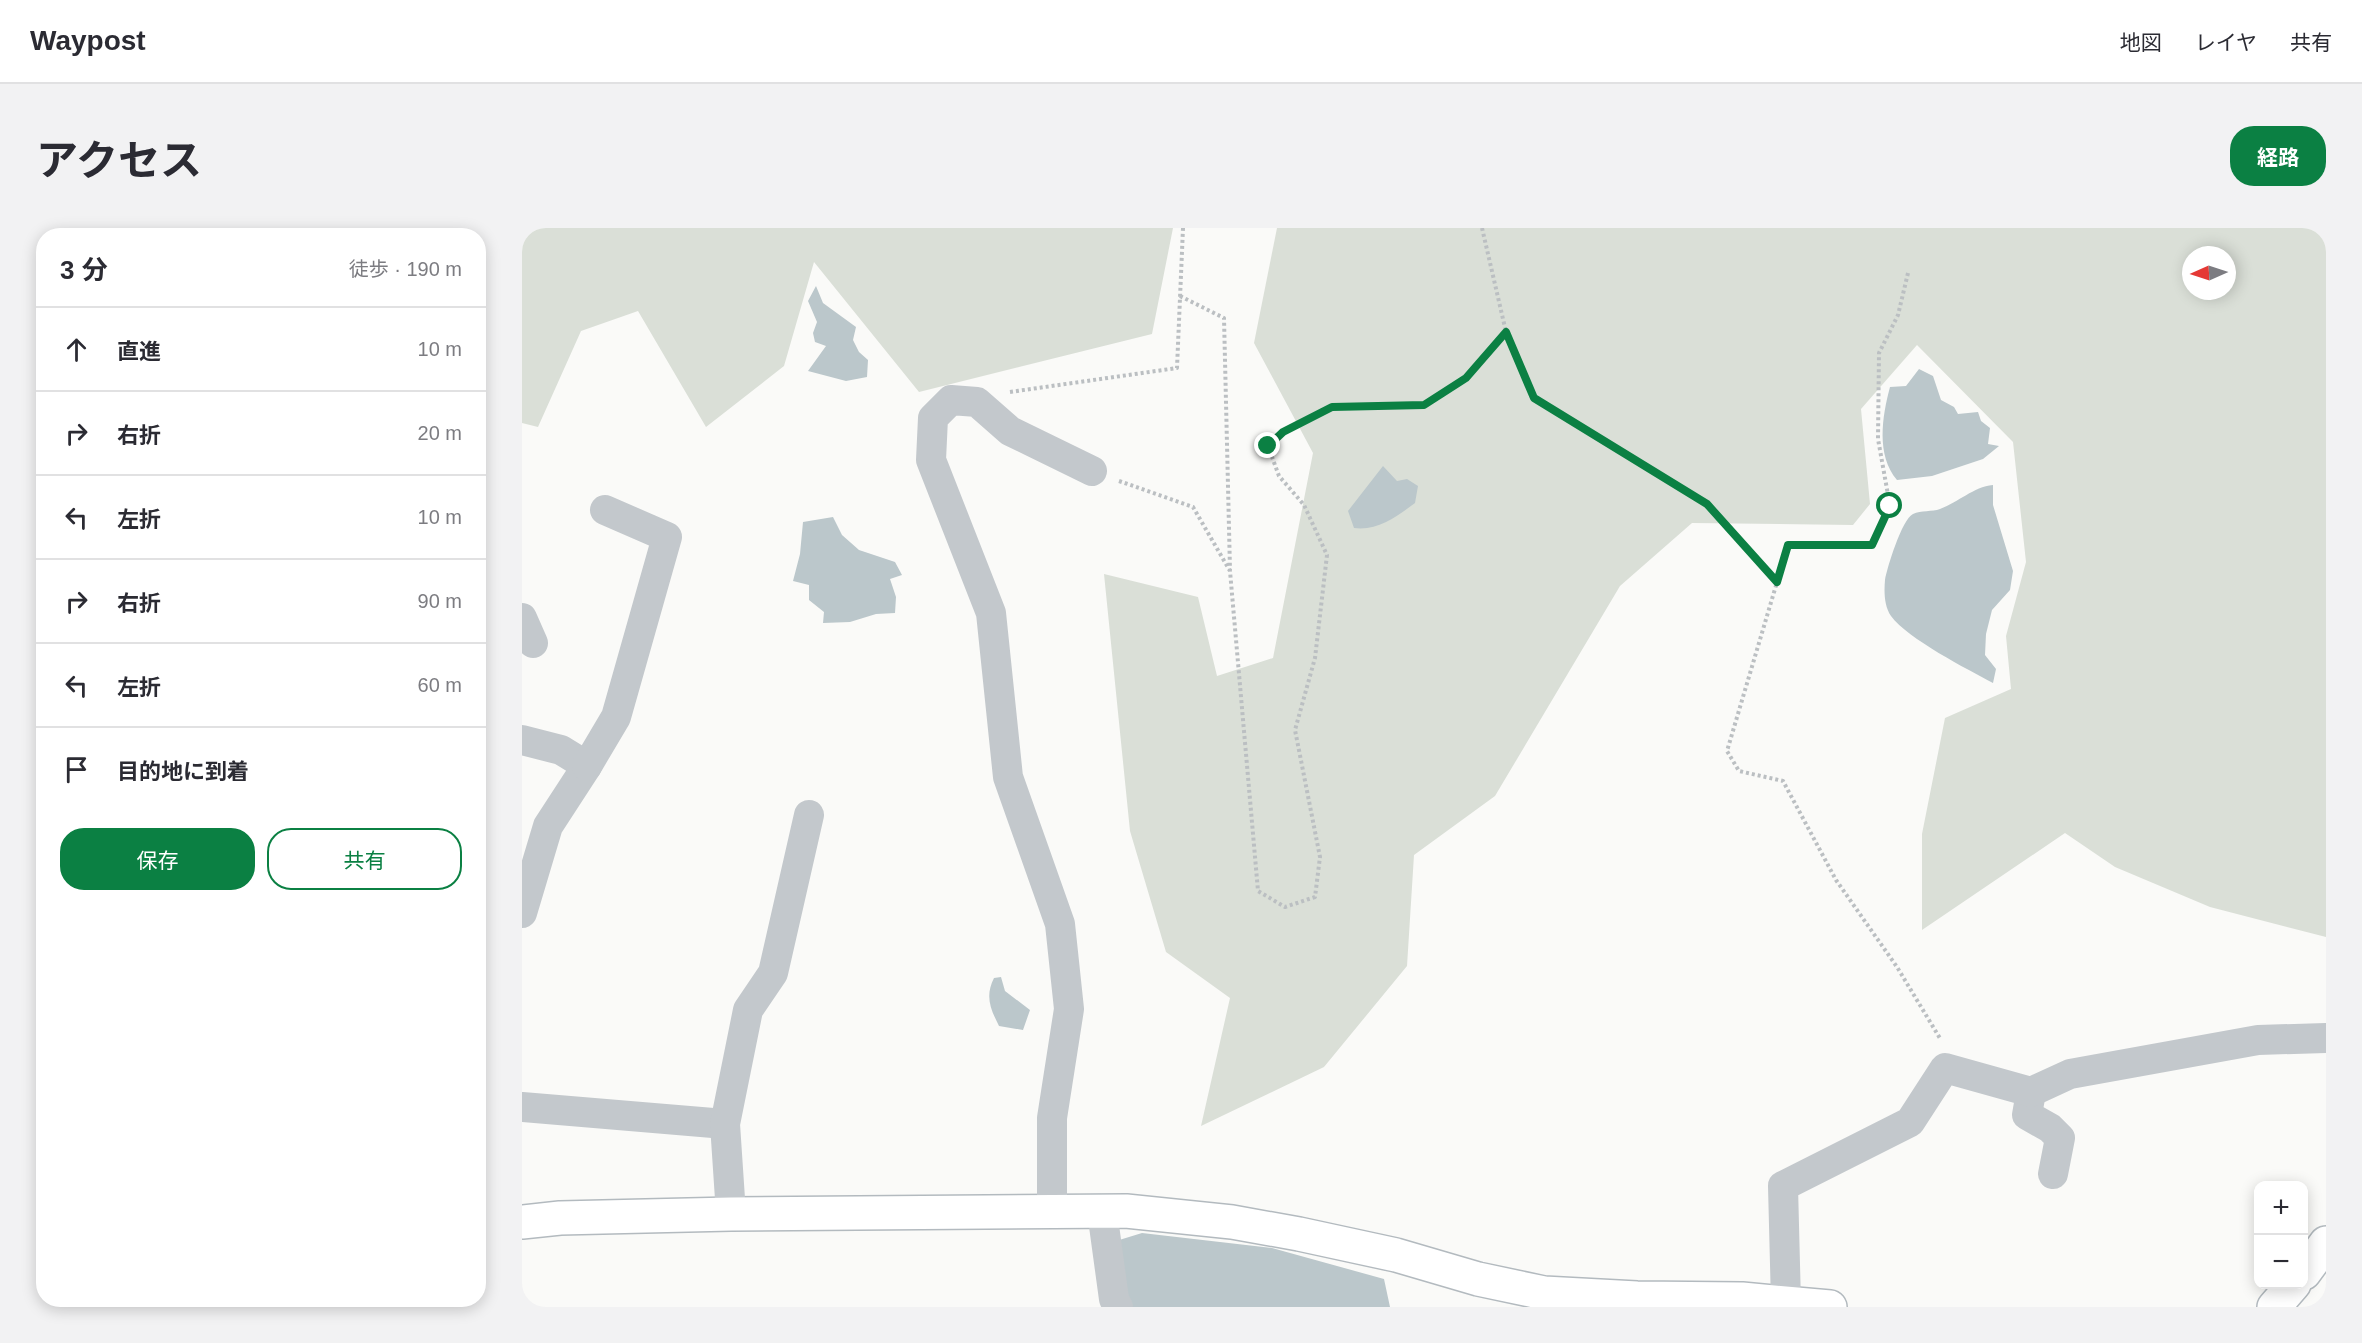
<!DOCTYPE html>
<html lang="ja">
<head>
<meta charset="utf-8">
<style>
	:root { --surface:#fff; --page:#f2f2f3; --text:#2b2b33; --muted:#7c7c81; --line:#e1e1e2; --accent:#0b8043 }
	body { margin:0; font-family:Arial,"Noto Sans JP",sans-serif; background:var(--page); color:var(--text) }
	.controls { position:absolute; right:18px; bottom:18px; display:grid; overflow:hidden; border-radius:12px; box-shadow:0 3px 15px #0003 }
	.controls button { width:54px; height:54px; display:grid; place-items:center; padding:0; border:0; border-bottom:2px solid var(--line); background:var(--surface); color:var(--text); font:30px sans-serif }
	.compass { position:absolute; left:1660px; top:18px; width:54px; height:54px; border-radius:50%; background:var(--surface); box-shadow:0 3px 15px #0003; rotate:267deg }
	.stop { position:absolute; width:18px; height:18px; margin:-14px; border:4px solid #0b8043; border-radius:50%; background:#fff }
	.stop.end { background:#0b8043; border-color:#fff; box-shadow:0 2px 6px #0008 }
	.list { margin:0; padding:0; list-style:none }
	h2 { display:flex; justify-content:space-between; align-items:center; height:78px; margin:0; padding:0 24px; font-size:26px }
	h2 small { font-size:20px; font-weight:400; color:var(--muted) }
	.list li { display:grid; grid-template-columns:39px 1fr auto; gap:18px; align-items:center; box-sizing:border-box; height:84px; padding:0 24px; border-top:2px solid var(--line) }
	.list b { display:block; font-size:22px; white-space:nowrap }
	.list em { font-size:20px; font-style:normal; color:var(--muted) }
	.actions { display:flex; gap:12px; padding:18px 24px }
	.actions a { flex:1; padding:14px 0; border:2px solid var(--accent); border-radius:24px; text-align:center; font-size:21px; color:var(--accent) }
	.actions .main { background:var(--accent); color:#fff }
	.icon { flex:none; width:33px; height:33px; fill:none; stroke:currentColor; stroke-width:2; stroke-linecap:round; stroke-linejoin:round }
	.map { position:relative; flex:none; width:1804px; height:1079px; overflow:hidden; border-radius:24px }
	header { display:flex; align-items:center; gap:36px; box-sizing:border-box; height:84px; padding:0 30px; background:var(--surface); border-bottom:2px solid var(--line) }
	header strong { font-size:28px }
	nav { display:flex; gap:33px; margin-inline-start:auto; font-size:21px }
	.intro { display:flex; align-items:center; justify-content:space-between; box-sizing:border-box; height:144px; padding:0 36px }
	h1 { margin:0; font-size:42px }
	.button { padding:15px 27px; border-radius:24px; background:var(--accent); color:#fff; font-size:21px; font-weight:700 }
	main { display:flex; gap:36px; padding:0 36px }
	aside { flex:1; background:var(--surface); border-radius:24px; box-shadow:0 3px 15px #0003 }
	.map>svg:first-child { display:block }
</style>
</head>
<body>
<header>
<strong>Waypost</strong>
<nav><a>地図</a><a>レイヤ</a><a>共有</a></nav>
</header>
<div class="intro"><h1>アクセス</h1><a class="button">経路</a></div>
<main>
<aside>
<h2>3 分<small>徒歩 · 190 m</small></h2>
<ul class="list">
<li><svg class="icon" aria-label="ahead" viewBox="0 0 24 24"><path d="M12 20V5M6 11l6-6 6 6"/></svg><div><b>直進</b></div><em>10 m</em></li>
<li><svg class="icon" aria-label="right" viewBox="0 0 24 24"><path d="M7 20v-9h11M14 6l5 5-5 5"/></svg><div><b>右折</b></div><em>20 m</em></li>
<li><svg class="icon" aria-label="left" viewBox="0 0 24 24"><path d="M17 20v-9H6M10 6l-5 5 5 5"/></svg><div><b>左折</b></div><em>10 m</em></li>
<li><svg class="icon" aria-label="right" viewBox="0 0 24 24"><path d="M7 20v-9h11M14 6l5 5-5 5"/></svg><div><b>右折</b></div><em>90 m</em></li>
<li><svg class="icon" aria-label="left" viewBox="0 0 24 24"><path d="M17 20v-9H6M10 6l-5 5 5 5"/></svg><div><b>左折</b></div><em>60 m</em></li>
<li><svg class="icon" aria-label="arrive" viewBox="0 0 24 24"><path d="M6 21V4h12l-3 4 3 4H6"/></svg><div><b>目的地に到着</b></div></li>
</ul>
<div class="actions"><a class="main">保存</a><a>共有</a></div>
</aside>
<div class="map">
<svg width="1804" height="1079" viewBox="0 0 1804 1079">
	<rect width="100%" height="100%" fill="#fafaf8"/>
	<g fill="#dadfd7" fill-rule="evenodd">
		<polygon points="0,0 651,0 630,106 397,164 292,34 262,138 184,199 116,83 59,103 16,199 0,195"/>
		<path d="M755,0H1804V709L1688,679L1593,639L1543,605L1400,702V606L1423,490L1489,461L1484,408L1504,334L1491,214L1395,117L1339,181L1348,276L1331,297L1170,295L1098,358L973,568L892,627L885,738L802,839L679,898L708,770L644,724L608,603L582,346L676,369L695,448L751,430L791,225L732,115ZM1669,27H1705V63H1669Z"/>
	</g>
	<g fill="#bbc7cb">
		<polygon points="294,58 301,75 334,99 331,112 337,124 346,132 345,149 324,153 286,143 304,118 293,114 291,105 295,94 286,73"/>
		<path d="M1397,141L1411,148L1419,172L1432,179L1436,186L1456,184L1459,193L1468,200L1466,216L1477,218L1461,231L1410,248L1375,252C1354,227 1360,189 1368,159L1384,158Z"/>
		<path d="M861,238L875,253L885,251L896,258L893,275C874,289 856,303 832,300L826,283Z"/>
		<path d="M1471,257V277L1491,343L1488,362L1470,382L1464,406L1463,427L1474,441L1471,455C1445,441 1386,411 1369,388C1362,378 1362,363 1363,352C1365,340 1380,291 1391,286C1399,282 1410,284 1418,281C1437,274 1451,259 1471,257Z"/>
		<polygon points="311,289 320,307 337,322 373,334 380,347 368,351 374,369 373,385 354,386 328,394 301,395 302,384 287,372 287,357 271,353 278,326 281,294"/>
		<path d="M479,749L483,763L508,782L501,802L477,798C468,780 463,768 472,750Z"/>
		<polygon points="620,1005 750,1020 862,1051 868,1079 607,1079 594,1013"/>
	</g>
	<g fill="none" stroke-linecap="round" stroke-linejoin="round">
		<g stroke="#b3babf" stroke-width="36">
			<g id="secondary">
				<polyline points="0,994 38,990 209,986 604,983 710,994 777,1006 874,1027 956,1051 1022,1065 1115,1070 1220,1071 1308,1079"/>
				<polyline points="1782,1045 1804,1015"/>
				<polyline points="1752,1079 1772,1056"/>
			</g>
		</g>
		<g stroke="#bbbfc2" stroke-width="4" stroke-dasharray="3 3" stroke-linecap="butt">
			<polyline points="960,0 984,104 1012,170 1185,276 1255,353"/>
			<polyline points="1386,45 1376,87 1357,125 1356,211 1368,278 1350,317 1266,317 1205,523 1217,543 1261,553 1314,652 1375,739 1419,812"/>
			<polyline points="658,68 702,90 708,342"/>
			<polyline points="488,164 655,140 661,0"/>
			<polyline points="597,253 671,279 708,343 736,663 763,679 793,669 798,629 773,502 793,430 805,327 782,277 757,248 746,218 761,204 810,179 902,177 944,150 984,104"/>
		</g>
		<g stroke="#c3c8cc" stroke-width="30">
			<polyline points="0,390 11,415"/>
			<polyline points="0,512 39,522 65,538 26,598 0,685"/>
			<polyline points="65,538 94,489 145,309 83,282"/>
			<polyline points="1509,864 1505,887 1528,900 1538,910 1531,946"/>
			<polyline points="0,879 203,896"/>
			<polyline points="530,983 530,890 547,781 538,696 486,549 469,385 409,232 411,190 429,172 455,174 488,203 570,243"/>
			<polyline points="580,983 592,1071 596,1079"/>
			<polyline points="209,986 203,896 226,782 251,745 287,587"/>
			<polyline points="1264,1075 1261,958 1388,894 1423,840 1509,864 1548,846 1736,812 1804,810"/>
		</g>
		<use href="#secondary" stroke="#fff" stroke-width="33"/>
	</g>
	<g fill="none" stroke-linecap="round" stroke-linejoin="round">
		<polyline stroke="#0b8043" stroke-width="8" points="746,218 761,204 810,179 902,177 944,150 984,104 1012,170 1185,276 1255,354 1266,317 1350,317 1368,278"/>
	</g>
</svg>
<div class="controls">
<button>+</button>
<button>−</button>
</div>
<svg class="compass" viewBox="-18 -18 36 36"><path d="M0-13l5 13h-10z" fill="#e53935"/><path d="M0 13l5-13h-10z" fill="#7c7c81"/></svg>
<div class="stop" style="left:1368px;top:278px"></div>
<div class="stop end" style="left:746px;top:218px"></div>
</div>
</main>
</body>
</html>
